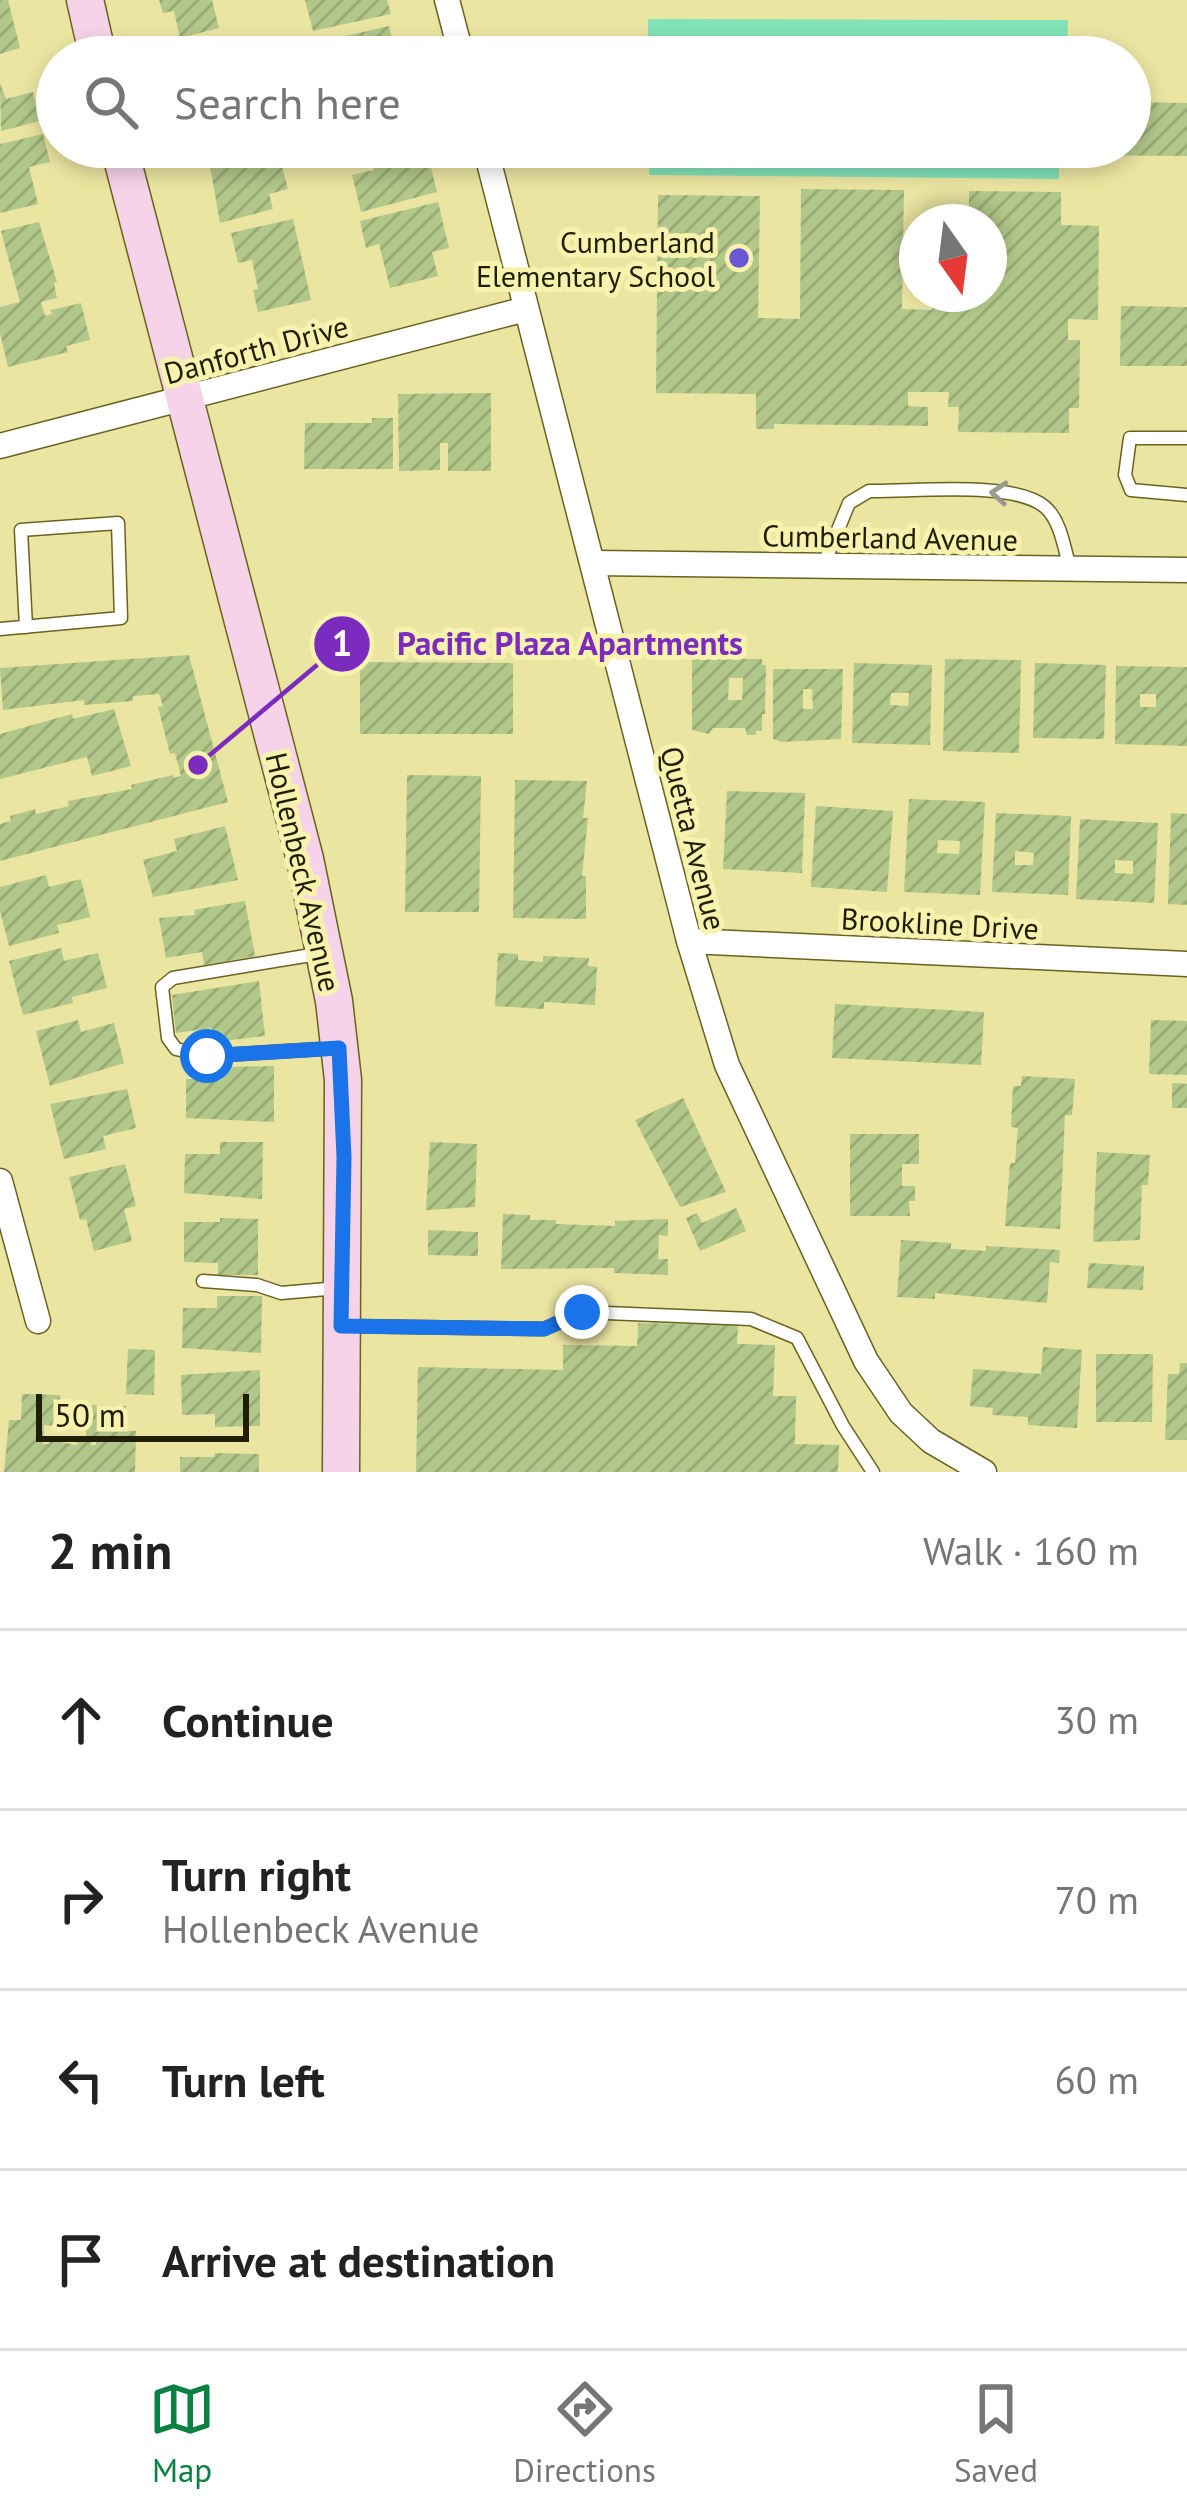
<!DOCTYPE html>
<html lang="en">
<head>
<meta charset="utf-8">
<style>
	:root { --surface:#fff; --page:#f2f2f2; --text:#222; --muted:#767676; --line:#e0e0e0; --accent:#0b8043 }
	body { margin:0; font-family:"PT Sans",sans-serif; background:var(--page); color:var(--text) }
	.compass { position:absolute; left:899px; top:204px; width:108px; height:108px; border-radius:50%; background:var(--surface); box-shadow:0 6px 18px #0003; rotate:166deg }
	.scale { position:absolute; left:36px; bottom:30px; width:213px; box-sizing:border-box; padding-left:12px; border:6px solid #201e04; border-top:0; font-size:33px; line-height:42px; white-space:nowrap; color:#201e04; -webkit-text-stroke:9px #f8f2af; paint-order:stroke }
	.stop { position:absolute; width:36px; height:36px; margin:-27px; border:9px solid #1a73e8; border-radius:50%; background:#fff }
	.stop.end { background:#1a73e8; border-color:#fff; box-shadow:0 3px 12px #0008 }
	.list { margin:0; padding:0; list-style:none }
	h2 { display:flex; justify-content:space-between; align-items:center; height:156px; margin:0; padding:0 48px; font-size:51px }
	h2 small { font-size:39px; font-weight:400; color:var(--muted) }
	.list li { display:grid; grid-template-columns:78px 1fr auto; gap:36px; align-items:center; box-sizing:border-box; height:180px; padding:0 48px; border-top:3px solid var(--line) }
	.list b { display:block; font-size:45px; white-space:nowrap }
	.list p { margin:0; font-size:39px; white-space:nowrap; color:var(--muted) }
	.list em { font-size:39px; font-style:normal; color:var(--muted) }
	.icon { flex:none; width:66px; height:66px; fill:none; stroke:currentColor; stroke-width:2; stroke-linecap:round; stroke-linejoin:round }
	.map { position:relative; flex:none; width:1187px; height:1472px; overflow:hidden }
	.search { position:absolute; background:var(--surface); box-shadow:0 6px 18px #0003; left:36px; right:36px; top:36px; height:132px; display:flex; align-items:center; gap:30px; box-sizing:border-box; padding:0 42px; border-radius:66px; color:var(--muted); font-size:45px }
	.sheet { height:876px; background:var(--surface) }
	nav { display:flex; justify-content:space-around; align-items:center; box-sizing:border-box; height:168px; border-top:3px solid var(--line); background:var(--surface); font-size:33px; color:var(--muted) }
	nav a { display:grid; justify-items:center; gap:6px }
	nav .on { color:var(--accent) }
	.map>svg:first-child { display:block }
</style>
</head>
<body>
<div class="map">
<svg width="1187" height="1472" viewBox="0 0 1187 1472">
	<defs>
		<pattern id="building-hatch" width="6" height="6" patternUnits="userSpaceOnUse" patternTransform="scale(3)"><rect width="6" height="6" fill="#b2c78a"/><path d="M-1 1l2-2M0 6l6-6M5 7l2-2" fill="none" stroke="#99aa75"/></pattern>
	</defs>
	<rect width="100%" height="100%" fill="#ebe5a2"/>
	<g fill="#82e3b8">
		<polygon points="648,19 1068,20 1067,57 648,57"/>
		<polygon points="649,147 1059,147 1059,179 649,175"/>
	</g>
	<g fill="url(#building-hatch)" fill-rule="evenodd">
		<polygon points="0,0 8,0 20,48 0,54"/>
		<polygon points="159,0 212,0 219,28 180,38 174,11 163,13"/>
		<polygon points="305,0 387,0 391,14 313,31"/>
		<polygon points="389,26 395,53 337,57 333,39"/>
		<polygon points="239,36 244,57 176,57 175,52"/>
		<polygon points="0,83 6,99 33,92 40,121 1,131"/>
		<polygon points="1130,102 1187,103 1187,156 1077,155 1077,147 1130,147"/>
		<polygon points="43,134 50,162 29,167 38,204 0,213 0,144"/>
		<polygon points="238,147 277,147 288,189 269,194 273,209 220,223 208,155"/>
		<polygon points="368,147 426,147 437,192 361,212 352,175 374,170"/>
		<polygon points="801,189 904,190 902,309 932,310 932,294 989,294 989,222 969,222 969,191 1061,192 1061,225 1099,226 1098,320 1068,319 1068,340 1080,340 1079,408 1069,408 1069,433 958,432 959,407 948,407 949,392 908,392 908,406 928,407 928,426 774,424 774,429 756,429 756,394 656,393 658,195 760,196 758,318 800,319"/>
		<polygon points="438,202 449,248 432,252 438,276 390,288 379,244 366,248 360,221"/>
		<polygon points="293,219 311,300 258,312 253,290 258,289 252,260 238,263 231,233"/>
		<polygon points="39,222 57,282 54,283 57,298 41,302 45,316 52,314 51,310 81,303 90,340 66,346 68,352 8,367 0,333 0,307 20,302 1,231"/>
		<polygon points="1121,306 1187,307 1187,366 1120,366"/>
		<polygon points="491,393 491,471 448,471 448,443 440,443 440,470 399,471 398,394"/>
		<polygon points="372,418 393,418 393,469 304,469 305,423 372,423"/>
		<polygon points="189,655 228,802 0,861 0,824 11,821 10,816 35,809 36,814 69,806 68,801 132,789 131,785 173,775 174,778 181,776 175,753 170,754 158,707 163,706 159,694 133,696 133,701 84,705 84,700 3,710 0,668"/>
		<path d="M692,659H762V665H766L765,714H762V731H756V735H747L745,728H713L709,734L692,730ZM729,678H743L742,700H728Z"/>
		<polygon points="945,659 1021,660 1019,753 943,751"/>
		<polygon points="360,662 513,663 513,734 360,734"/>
		<path d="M854,663L932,665L930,745L852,743ZM891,693H909L908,706L890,705Z"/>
		<polygon points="1035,663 1106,665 1104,739 1033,738"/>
		<path d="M1116,666L1187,667V746L1115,744ZM1140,694H1156V707H1140Z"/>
		<path d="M773,669H843L841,739L782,742L773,739ZM803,689H812L813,709H803Z"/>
		<polygon points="114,709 131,766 92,776 87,757 0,779 0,734 72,714 73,719"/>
		<polygon points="407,775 481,776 479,912 405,912"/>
		<polygon points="515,780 587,781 583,818 588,818 582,876 586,876 586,919 513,918"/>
		<polygon points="727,791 805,793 802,873 723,869"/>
		<path d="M909,799L985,802L980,895L904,892ZM938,840L960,841L959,854L937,853Z"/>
		<polygon points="816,806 893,811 887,892 811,887"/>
		<path d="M996,813L1071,816L1068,895L992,892ZM1015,851L1034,853L1033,865H1015Z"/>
		<polygon points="1171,813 1187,814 1187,905 1168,904"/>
		<path d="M1080,819L1158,823L1154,903L1076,899ZM1115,860L1133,861V874L1115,873Z"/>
		<polygon points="225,826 238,880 153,897 143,860 177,851 174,839"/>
		<polygon points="46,875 49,887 81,879 90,917 57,925 59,933 9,946 0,911 0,887"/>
		<polygon points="245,901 255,956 204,965 202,952 166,958 159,918 195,915 194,910"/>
		<polygon points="61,948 64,961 98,953 107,988 72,997 73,1003 23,1015 9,961"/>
		<polygon points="498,953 518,954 518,960 543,962 543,956 589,958 588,966 597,967 595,1005 544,1002 544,1009 495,1006"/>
		<polygon points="259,981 265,1036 214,1042 212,1028 176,1033 172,995"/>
		<polygon points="835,1004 984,1012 981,1065 832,1058"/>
		<polygon points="78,1020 81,1032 114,1023 124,1063 50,1086 36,1031"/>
		<polygon points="1151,1020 1187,1021 1187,1075 1149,1074"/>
		<polygon points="274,1066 274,1122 186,1118 186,1079 222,1079 222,1067"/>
		<polygon points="1022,1076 1075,1079 1072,1115 1065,1115 1060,1229 1005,1226 1010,1163 1015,1163 1018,1128 1011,1127 1013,1086 1021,1086"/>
		<polygon points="1172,1083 1187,1084 1187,1108 1172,1108"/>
		<polygon points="127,1089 136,1128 103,1136 106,1149 64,1159 50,1104"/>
		<polygon points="683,1098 726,1192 680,1207 635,1120"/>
		<polygon points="850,1134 919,1134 919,1164 902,1164 902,1186 915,1186 915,1201 909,1201 910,1216 850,1216"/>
		<polygon points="220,1142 263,1142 262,1199 184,1193 185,1154 220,1154"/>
		<polygon points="430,1142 477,1144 475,1207 426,1210"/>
		<polygon points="1097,1152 1150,1155 1148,1185 1142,1185 1140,1240 1093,1242"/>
		<polygon points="125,1164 136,1206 124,1209 132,1241 94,1251 86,1219 80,1220 69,1177"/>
		<polygon points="736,1208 746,1231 700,1251 686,1218 697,1213 702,1223"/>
		<polygon points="503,1214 530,1215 530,1220 556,1220 556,1224 615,1226 615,1221 668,1219 668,1236 659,1235 658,1259 668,1259 668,1275 614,1273 614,1268 501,1269"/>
		<polygon points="220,1218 258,1219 258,1275 218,1275 218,1263 184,1262 184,1222 220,1222"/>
		<polygon points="428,1230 478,1232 478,1256 428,1255"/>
		<polygon points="901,1240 951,1243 951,1249 986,1251 986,1246 1060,1250 1059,1263 1050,1262 1047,1303 935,1293 935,1299 897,1297"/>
		<polygon points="1089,1263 1144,1266 1143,1290 1087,1288"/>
		<polygon points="217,1296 262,1296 261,1353 182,1348 183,1308 217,1308"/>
		<polygon points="638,1323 738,1325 737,1344 775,1345 773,1396 796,1396 795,1444 839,1445 838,1472 416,1472 418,1367 563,1370 563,1345 637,1346"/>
		<polygon points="1043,1347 1082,1350 1077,1428 1028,1425 1028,1417 992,1415 993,1408 970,1406 973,1369 1041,1374"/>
		<polygon points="128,1349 155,1350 154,1395 126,1394"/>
		<polygon points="1096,1354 1153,1354 1152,1422 1096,1422"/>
		<polygon points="1180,1363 1187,1363 1187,1440 1165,1440 1168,1374 1179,1374"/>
		<polygon points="260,1370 260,1426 215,1427 215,1414 182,1415 181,1375"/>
		<polygon points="22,1394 60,1395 59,1426 44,1425 43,1444 49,1444 50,1440 77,1445 77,1441 92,1441 91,1445 96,1445 96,1436 86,1436 86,1405 126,1406 125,1431 136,1431 135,1472 4,1472 9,1420 21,1420"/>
		<polygon points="215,1453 259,1454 259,1472 180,1472 180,1457 214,1457"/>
	</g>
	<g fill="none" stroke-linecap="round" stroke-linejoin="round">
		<g stroke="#696221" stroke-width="15">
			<g id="lane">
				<polyline points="1187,438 1130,438 1125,475 1131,490 1187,495"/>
				<path d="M823,566L849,503L869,491C913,492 1013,480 1045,507C1061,521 1064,548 1070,568"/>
				<polyline points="0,629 121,618 118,523 21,530 26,627"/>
				<polyline points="317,954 173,978 162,987 168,1038 176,1049 207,1056 337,1048"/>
				<polyline points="203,1281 257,1285 281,1293 338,1288"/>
				<polyline points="348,1326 544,1329 582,1312 751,1319 797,1338 843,1426 873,1472"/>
			</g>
		</g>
		<g stroke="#696221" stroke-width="27">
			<g id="street">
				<polyline points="447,0 462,57"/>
				<polyline points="485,147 689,941 727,1065 866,1361 901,1413 931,1441 984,1472"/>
				<polyline points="0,446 526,309"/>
				<polyline points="593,563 1187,570"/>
				<polyline points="689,941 1187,964"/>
				<polyline points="0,1181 38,1321"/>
			</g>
		</g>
		<g stroke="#696221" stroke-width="39">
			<g id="secondary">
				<polyline points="85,0 98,57"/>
				<polyline points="119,147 305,859 334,1001 343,1080 341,1472"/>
			</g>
		</g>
		<use href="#lane" stroke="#fff" stroke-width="12"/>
		<use href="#street" stroke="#fff" stroke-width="24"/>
		<use href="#secondary" stroke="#f7d3ea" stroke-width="36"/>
	</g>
	<defs><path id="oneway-chevron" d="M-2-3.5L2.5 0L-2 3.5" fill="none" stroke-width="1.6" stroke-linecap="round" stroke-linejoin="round" transform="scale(3)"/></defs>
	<use stroke="#9b9a8e" href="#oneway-chevron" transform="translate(999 493) rotate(-176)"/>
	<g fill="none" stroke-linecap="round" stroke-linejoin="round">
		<polyline stroke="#1a73e8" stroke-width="15" points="207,1056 339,1048 344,1157 341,1326 544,1329 582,1312"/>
	</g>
	<circle fill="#675ad4" stroke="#f8f2af" stroke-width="4.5" cx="739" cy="258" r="12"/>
	<g text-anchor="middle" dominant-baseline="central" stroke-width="10" stroke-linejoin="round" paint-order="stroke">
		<g font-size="30" fill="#201e04" stroke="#f8f2af" text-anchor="end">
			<text x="715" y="241">Cumberland<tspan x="715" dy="34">Elementary School</tspan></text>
		</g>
		<g font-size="30" fill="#201e04" stroke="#f8f2af">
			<text transform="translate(256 349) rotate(-15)">Danforth Drive</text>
			<text transform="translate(890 537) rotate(1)">Cumberland Avenue</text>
			<text transform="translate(694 838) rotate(76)">Quetta Avenue</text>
			<text transform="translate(304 872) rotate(77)">Hollenbeck Avenue</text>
			<text transform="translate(940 923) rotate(3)">Brookline Drive</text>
		</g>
	</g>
	<path fill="none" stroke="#7b2cbf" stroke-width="4.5" d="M198 765L342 644"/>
	<g fill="#7b2cbf" stroke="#f8f2af" stroke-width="4.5">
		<circle cx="198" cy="765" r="12"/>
		<circle cx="342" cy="644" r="30"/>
	</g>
	<g font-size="36" text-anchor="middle" font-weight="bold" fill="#fff">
		<text x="342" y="656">1</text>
	</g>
	<g font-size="33" text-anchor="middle" font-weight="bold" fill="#7b2cbf" stroke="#f8f2af" stroke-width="10" stroke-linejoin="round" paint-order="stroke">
		<text x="570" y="655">Pacific Plaza Apartments</text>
	</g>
</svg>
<svg class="compass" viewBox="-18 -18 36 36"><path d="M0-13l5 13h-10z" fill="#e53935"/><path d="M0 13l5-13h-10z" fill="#767676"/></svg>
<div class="scale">50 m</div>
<div class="stop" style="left:207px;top:1056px"></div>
<div class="stop end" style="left:582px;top:1312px"></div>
<div class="search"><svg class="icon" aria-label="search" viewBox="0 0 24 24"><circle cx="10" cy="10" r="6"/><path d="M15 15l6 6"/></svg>Search here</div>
</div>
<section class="sheet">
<h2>2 min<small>Walk · 160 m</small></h2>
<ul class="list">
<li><svg class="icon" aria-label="ahead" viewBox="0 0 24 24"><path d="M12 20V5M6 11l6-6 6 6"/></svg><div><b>Continue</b></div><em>30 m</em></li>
<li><svg class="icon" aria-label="right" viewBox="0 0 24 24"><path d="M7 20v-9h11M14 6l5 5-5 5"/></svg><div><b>Turn right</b><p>Hollenbeck Avenue</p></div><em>70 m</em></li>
<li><svg class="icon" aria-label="left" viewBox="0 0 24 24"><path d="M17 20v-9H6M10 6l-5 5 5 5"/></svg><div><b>Turn left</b></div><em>60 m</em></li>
<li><svg class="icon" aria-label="arrive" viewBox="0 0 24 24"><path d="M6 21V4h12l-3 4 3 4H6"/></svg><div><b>Arrive at destination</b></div></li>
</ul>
</section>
<nav>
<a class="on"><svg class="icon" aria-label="map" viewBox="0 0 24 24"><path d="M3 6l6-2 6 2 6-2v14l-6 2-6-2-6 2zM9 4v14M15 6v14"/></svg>Map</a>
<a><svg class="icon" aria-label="directions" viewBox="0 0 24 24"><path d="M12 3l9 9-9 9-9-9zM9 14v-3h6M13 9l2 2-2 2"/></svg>Directions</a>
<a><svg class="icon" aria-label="saved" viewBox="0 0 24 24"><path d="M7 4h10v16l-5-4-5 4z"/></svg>Saved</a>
</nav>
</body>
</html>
